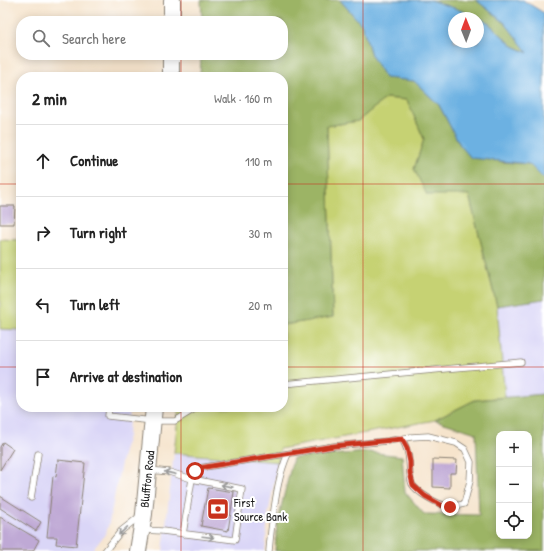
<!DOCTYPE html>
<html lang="en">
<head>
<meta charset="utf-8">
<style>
	:root { --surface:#fff; --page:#f6f6f6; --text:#222; --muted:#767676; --line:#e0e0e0 }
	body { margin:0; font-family:"Patrick Hand",sans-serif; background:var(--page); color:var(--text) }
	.controls { position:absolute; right:12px; bottom:12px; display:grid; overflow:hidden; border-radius:8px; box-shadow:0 2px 10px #0003 }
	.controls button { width:36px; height:36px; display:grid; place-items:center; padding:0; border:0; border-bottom:1px solid var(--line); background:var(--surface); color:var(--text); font:20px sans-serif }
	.compass { position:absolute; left:448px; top:12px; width:36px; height:36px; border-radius:50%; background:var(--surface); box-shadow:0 2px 10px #0003; rotate:359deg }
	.stop { position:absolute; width:12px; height:12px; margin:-9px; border:3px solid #c8321e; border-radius:50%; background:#fff }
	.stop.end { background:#c8321e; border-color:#fff; box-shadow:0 1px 4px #0008 }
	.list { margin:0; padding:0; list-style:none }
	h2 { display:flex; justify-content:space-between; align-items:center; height:52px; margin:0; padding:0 16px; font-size:17px }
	h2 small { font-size:13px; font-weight:400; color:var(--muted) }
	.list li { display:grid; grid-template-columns:26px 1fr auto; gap:12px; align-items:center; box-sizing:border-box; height:72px; padding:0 16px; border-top:1px solid var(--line) }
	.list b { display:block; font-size:15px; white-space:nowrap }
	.list em { font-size:13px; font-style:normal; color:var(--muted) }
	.icon { flex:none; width:22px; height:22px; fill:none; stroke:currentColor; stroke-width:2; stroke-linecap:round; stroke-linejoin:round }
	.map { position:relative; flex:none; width:544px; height:551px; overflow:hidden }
	.search { position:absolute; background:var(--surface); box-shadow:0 2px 10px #0003; left:16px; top:16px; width:272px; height:44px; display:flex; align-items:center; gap:10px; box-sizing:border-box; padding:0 14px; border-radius:16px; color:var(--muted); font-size:15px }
	.panel { position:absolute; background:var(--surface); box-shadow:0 2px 10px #0003; left:16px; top:72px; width:272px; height:340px; border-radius:16px }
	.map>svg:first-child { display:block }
</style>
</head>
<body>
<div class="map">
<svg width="544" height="551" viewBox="0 0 544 551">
	<rect width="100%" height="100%" fill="#fff"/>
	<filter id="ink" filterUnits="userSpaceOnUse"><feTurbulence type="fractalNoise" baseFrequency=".025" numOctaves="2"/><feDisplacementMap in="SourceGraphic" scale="8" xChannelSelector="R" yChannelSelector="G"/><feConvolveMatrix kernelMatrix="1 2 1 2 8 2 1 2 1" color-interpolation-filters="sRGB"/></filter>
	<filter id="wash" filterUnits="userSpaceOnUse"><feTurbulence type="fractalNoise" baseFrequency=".012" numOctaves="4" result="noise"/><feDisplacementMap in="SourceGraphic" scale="16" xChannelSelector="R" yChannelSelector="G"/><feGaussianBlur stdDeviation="0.9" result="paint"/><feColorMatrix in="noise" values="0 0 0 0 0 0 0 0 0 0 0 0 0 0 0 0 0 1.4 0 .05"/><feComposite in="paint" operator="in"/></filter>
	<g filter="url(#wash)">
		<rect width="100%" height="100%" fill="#f6e4cc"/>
		<g fill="#dad6f7">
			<polygon points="544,299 544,394 505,397 497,306"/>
			<polygon points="0,329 21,330 21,407 130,407 128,436 121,463 109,523 106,533 92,551 0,551"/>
			<polygon points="174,453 278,462 268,515 265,551 163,551"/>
		</g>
		<g fill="#c6d273" stroke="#717748">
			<polygon points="386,98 407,100 424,139 414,169 469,195 497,306 505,397 475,400 435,420 280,449 278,462 174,453 179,407 283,407 283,325 333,317 327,126 358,121"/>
			<polygon points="0,239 21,240 21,330 0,329"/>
		</g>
		<g fill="#9cb465" stroke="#5c6840" fill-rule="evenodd">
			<polygon points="201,0 340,0 362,25 371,55 385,77 414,81 439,105 460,145 502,162 529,164 544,179 544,299 497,306 469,195 427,195 414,169 424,139 407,100 386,98 358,121 327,126 333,317 283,325 283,77 220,77 200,75 201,55 283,55 283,21 202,21"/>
			<polygon points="430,0 476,0 505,23 529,53 513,46 486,21 457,9"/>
			<path d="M544,394V551H275L277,524L293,458L368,452L402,456L405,492L424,514L479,515L476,433L435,420L475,400ZM499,434H529V536H499Z"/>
		</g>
		<path fill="#6cb1e2" stroke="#44667f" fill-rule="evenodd" d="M340,0H430L457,9L486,21L513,46L528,53L505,23L476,0H523L544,13V179L529,164L471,158L460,145L439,105L414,81L385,78L371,55L362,25ZM454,18H478V42H454Z"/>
		<g id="blocks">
			<g fill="#bfa9d5">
				<polygon points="0,206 15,206 14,224 0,224"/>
				<polygon points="3,442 13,449 0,470 0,447"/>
				<polygon points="433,459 457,460 456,473 450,473 450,488 433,487"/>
				<polygon points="58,460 85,463 76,546 56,544 57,537 47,537 53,476 56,477"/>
				<polygon points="208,488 234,492 228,531 201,526"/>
				<polygon points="0,496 41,522 36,531 0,508"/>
				<polygon points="0,517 39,540 33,551 0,551"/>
			</g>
		</g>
	</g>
	<g filter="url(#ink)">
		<use href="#blocks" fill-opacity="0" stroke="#898074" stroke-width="1"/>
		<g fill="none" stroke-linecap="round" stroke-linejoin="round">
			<g stroke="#898074" stroke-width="7">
				<g id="service">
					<polyline points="283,384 521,362"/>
					<polyline points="109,407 108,416 153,421 175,421 198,407"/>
					<polyline points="31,498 38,454"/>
					<polyline points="143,530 162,531 235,540 242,489 192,479 169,472 149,470"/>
					<path d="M183,534L192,479L195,471L199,468L334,446L388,441L411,437L428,436L456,443L465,449L471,462L470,481L464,504C459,505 453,507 448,506C439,505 417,493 412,484C409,477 410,469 409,462C409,454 406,446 402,439"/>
					<polyline points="105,551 121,531 140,516"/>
					<path d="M269,551C270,540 271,528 273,517C276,495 279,474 288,454"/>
				</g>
			</g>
			<g stroke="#898074" stroke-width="18">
				<g id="secondary">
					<polyline points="172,21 172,0"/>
					<polyline points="171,77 171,55"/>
					<polyline points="138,551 144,514 154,407"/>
				</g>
			</g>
			<use href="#service" stroke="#fff" stroke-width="5.5"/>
			<use href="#secondary" stroke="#fff" stroke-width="16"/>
		</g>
		<defs><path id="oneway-shaft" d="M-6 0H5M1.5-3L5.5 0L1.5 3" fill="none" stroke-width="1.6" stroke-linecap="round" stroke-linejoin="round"/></defs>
		<g stroke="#999">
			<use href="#oneway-shaft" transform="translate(170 473) rotate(-167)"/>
			<use href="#oneway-shaft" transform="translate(227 486) rotate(-169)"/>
			<use href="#oneway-shaft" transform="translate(123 531) rotate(137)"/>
			<use href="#oneway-shaft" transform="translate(208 537) rotate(7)"/>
		</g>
	</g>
	<g fill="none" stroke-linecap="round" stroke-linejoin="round" filter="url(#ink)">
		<polyline stroke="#c8321e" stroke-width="5" points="195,471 199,468 334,446 402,439 407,448 410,462 410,473 413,485 425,496 441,505 450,507"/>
	</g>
	<path fill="none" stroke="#c8321e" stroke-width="1" stroke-opacity="0.55" d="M181,0V21M363,0V551M181,55V77M0,184H21M283,184H544M0,367H21M283,367H544M181,407V551"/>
	<defs>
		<g id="bank-square" transform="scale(1.15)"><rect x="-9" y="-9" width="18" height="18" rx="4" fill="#c8321e" stroke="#fff"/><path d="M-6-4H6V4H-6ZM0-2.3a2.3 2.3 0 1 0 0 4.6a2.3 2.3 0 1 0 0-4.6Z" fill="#fff"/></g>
	</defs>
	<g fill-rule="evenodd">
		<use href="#bank-square" x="218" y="509"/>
	</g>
	<g text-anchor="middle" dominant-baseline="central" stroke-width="4" stroke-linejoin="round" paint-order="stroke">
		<g font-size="12" fill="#1c1c1c" stroke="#fff">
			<text transform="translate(147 479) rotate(-84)">Bluffton Road</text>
		</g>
		<g font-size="12" fill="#1c1c1c" stroke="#fff" text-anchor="start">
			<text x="234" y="502">First<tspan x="234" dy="14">Source Bank</tspan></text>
		</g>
	</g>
</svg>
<div class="controls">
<button>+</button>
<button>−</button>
<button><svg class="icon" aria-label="locate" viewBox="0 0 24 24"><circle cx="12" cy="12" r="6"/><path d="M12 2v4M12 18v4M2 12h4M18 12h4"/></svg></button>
</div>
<svg class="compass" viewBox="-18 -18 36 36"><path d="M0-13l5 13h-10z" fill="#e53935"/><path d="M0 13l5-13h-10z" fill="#767676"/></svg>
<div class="stop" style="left:195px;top:471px"></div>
<div class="stop end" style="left:450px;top:507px"></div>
<div class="search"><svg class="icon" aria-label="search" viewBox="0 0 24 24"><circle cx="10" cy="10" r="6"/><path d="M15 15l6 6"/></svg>Search here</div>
<section class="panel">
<h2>2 min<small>Walk · 160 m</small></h2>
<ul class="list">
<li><svg class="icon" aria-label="ahead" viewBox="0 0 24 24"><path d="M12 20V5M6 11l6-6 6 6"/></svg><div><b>Continue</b></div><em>110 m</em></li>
<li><svg class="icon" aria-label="right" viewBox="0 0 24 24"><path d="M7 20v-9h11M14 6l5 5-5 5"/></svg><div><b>Turn right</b></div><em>30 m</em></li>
<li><svg class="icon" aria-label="left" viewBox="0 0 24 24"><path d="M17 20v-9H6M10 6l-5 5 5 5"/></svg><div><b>Turn left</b></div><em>20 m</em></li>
<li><svg class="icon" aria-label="arrive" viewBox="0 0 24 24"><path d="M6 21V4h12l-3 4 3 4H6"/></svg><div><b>Arrive at destination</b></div></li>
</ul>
</section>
</div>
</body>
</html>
